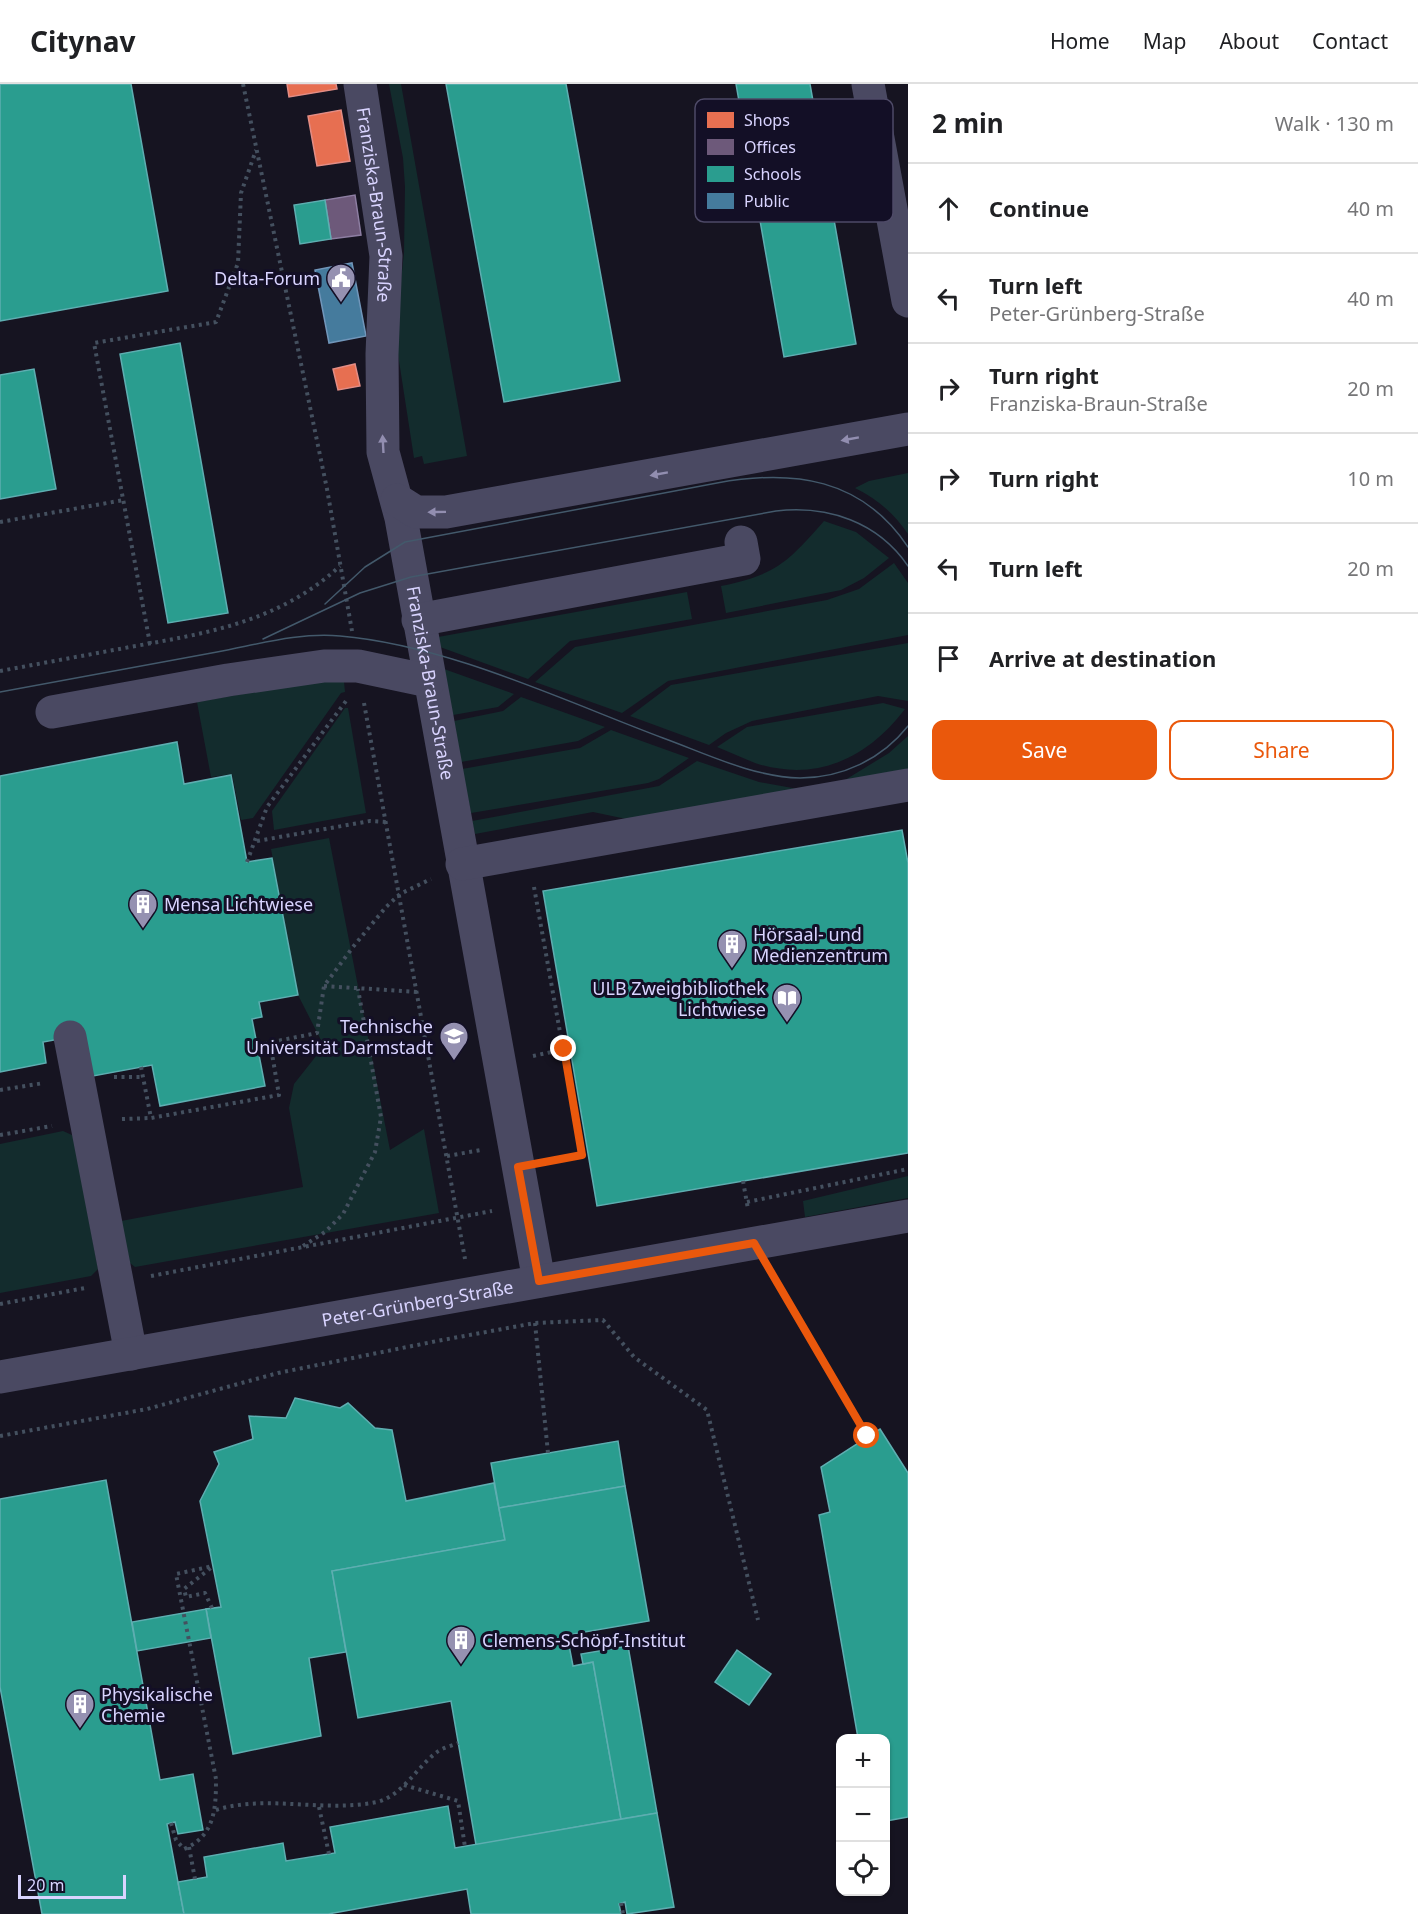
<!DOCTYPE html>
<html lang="en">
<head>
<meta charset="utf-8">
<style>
	:root { --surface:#fff; --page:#f2f2f2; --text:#202124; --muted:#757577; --line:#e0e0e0; --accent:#ea580c }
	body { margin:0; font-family:"Noto Sans",sans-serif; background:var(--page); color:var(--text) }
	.controls { position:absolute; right:18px; bottom:18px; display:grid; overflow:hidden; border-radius:12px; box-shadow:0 2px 4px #0004 }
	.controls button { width:54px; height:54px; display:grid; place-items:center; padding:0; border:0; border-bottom:2px solid var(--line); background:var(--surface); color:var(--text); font:30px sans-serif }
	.scale { position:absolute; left:18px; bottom:15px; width:108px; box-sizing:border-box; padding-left:6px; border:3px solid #d9d4ff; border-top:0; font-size:16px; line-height:21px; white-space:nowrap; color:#d9d4ff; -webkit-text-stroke:4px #130f26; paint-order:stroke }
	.stop { position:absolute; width:18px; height:18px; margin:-14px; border:4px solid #ea580c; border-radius:50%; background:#fff }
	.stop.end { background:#ea580c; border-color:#fff; box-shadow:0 2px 6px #0008 }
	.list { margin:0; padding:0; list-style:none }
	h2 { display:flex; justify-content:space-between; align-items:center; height:78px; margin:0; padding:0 24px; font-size:26px }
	h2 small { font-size:20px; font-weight:400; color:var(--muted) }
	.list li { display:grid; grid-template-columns:39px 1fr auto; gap:18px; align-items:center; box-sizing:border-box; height:90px; padding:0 24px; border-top:2px solid var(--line) }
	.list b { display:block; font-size:22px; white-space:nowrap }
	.list p { margin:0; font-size:20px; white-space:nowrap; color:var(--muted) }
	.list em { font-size:20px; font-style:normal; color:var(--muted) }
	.actions { display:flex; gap:12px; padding:18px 24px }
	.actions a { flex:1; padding:14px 0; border:2px solid var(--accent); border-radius:12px; text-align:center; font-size:21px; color:var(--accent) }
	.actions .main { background:var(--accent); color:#fff }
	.icon { flex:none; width:33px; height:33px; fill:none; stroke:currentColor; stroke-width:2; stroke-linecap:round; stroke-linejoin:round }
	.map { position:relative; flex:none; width:908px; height:1830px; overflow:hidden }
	header { display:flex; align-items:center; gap:36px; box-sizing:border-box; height:84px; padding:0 30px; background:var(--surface); border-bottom:2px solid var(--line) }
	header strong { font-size:28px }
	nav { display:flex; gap:33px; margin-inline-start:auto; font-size:21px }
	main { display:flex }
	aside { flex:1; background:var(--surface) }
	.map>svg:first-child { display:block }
</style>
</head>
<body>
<header>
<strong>Citynav</strong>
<nav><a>Home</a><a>Map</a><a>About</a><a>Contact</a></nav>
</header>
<main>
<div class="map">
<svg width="908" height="1830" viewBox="0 0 908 1830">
	<rect width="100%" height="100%" fill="#161421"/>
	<g fill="#132c2d">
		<polygon points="389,0 401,0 467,372 424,380 422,372 414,374 395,251 404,169 405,103 403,74"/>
		<path d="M908,389V450C894,429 877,415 855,404L869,397Z"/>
		<path d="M824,437L856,448L889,474L864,494L841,506L726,529L721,502C776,491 788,478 824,437Z"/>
		<polygon points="894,479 908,499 908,551 668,597 622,629 535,598 575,563 827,516 859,505"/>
		<polygon points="687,508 692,535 570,557 528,595 440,563 438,553"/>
		<polygon points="908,559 908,617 878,612 752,637 726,649 709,661 630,632 671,601"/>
		<polygon points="444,585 514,610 498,623 453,631"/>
		<polygon points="309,598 344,598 345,608 341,609 253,734 241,736 232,690 211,693 197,618"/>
		<polygon points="521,613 605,643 578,657 461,678 454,637 503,627"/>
		<path d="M883,619L905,625C868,674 816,699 755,679C742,674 730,668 717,663L747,643Z"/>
		<polygon points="345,624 348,624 366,729 274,746 272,727"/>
		<polygon points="611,646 689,674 659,695 648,699 471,729 462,685 580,664"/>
		<polygon points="908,652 908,685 845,696 889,669"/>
		<polygon points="697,677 759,698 798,705 631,736 593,728 475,750 472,737 659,702"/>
		<polygon points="329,754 390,1066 424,1045 439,1129 135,1183 130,1179 121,1137 303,1103 289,1024 294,1000 324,962 298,911 271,765"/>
		<polygon points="63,1047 72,1051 74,1055 98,1185 91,1192 0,1209 0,1060"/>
		<polygon points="908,1092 908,1114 805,1133 803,1117"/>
	</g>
	<g fill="#e76f51" stroke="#e38d85" stroke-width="1.5">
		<polygon points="287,0 336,0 337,5 289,13"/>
		<polygon points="341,26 350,77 317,82 308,32"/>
		<polygon points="355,280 360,302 338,306 333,285"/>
	</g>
	<polygon fill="#6d597a" stroke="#8d7ea2" stroke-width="1.5" points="355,111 361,151 331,155 325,116"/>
	<g fill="#2a9d8f" stroke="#5eaeb1" stroke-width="1.5">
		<polygon points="0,0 131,0 168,207 0,237"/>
		<polygon points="446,0 566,0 620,297 504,318"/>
		<polygon points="736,0 810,0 856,260 784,273"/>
		<polygon points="325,116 331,155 300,160 294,121"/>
		<polygon points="180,259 228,529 168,539 120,270"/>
		<polygon points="34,285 56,405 0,415 0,291"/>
		<polygon points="177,658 184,700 231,691 247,778 272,774 298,911 259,918 262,933 252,935 265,1002 160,1022 152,981 93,992 70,953 43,958 46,979 0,988 0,692"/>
		<polygon points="902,746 908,779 908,1069 597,1122 543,807"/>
		<polygon points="295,1314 340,1324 348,1319 375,1344 392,1346 406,1417 494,1399 505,1456 332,1487 346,1568 309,1574 321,1652 233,1670 206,1525 221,1523 200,1417 219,1380 214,1368 253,1355 249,1332 286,1334"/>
		<polygon points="880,1345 908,1389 908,1733 886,1737 886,1654 858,1654 819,1431 830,1428 821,1383"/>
		<polygon points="618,1357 625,1402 499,1424 491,1379"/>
		<polygon points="106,1396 160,1696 193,1690 203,1746 178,1750 175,1738 167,1740 184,1830 42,1830 0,1603 0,1415"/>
		<polygon points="625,1402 649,1537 567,1551 573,1582 593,1578 621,1735 476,1761 451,1617 358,1634 332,1487 505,1456 499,1424"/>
		<polygon points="206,1525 211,1554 137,1567 132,1538"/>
		<polygon points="628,1562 657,1729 621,1735 593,1578 583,1580 581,1570"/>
		<polygon points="737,1566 771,1590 749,1621 715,1598"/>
		<polygon points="448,1722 455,1764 657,1729 674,1823 627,1830 625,1818 619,1820 621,1830 471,1830 467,1805 328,1830 184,1830 178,1798 207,1793 204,1773 283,1759 286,1777 335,1769 330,1743"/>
	</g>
	<polygon fill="#457b9d" stroke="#7196ba" stroke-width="1.5" points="352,179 366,252 329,259 315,186"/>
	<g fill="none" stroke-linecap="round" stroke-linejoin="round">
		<g stroke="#44505f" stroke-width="4" stroke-dasharray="3 4.5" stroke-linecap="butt">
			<polyline points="243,0 327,405 352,547"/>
			<polyline points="0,438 124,416"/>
			<polyline points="150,560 94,259 216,238 238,179 241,109 256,66"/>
			<path d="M0,587C43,579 87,571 130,563C208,549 279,538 340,482"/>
			<polyline points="364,619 465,1175"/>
			<polyline points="257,757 370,737 386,738"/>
			<polyline points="247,778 267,723 346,617"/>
			<polyline points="534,803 582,1071 551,1077"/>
			<polyline points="324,902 418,908"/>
			<polyline points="257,961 317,949 324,902 353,863 386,823 400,810 431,795"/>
			<polyline points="533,972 570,964"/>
			<polyline points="141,983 151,1034 279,1011 270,958"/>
			<polyline points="114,993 143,993"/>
			<polyline points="0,1006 44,999"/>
			<polyline points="122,1035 151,1034"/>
			<polyline points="0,1051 52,1042"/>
			<polyline points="447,1072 481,1066"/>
			<polyline points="743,1097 748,1125"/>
			<polyline points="747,1118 908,1085"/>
			<polyline points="303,1162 325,1148 343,1130 375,1068 381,1033 358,905"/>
			<polyline points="772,1190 867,1352"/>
			<polyline points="151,1192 492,1127"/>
			<polyline points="0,1220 85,1204"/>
			<polyline points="535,1239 548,1369"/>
			<polyline points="0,1352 147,1325 278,1289 437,1257 535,1239 603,1236 634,1273 707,1326 758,1536"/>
			<polyline points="212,1524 205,1509 186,1513 184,1505 212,1483"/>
			<polyline points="404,1701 458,1717 465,1763"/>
			<polyline points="319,1723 329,1770"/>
			<path d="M216,1726C267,1710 323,1729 377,1718C402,1712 417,1683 437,1668C442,1664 451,1662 458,1659"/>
			<path d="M171,1739L176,1756L184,1765C215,1752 216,1724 216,1695L176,1490L213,1482"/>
			<polyline points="189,1763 195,1795"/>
			<polyline points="621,1819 623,1830"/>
		</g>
		<g stroke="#4a4962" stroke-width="33">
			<path id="s1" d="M360,0L386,172L382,270L383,368L401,434L539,1197"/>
			<polyline points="868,0 908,217"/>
			<polyline points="397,416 416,428 446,428 908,345"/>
			<polyline points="418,536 744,475 741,458"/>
			<polyline points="52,628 228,596 324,582 358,582 429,597"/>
			<polyline points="462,780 908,701"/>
			<polyline points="70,953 131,1270"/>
			<path id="s2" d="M0,1293L908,1132"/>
		</g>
		<g stroke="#43596b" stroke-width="1.5">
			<path d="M325,520L365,483L405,458L717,399C793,385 862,394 908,463"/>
			<path d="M263,555L360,509L411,493L776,427C828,421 878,438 908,482"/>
			<path d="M0,608C72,595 144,581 217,568C256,561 299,548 340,552C447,561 562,616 663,654C707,670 753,693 800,694C842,694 882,675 908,642"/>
		</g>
	</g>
	<defs><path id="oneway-solid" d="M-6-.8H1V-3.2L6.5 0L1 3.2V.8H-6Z" transform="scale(1.5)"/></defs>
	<g fill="#928eb0">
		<use href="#oneway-solid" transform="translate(850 355) rotate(170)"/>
		<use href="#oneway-solid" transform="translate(383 360) rotate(-93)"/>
		<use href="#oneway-solid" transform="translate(659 390) rotate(170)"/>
		<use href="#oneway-solid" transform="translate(437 428) rotate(179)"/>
	</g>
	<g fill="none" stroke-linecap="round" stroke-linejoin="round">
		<polyline stroke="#ea580c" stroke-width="8" points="564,965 582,1071 518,1083 539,1197 754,1159 867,1352"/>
	</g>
	<defs>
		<g id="civic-pin" transform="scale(1.5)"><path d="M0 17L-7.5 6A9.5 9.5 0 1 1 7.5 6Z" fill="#9591b1" stroke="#130f26"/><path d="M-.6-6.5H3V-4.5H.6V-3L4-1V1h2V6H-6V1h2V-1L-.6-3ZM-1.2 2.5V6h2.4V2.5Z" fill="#fff"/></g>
		<g id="building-pin" transform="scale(1.5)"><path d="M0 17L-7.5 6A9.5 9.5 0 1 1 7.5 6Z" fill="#9591b1" stroke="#130f26"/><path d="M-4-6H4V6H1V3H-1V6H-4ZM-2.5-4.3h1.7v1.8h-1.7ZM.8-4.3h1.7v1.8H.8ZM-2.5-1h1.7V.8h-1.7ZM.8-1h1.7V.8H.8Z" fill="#fff"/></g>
		<g id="library-pin" transform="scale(1.5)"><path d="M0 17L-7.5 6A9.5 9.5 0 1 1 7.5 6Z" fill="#9591b1" stroke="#130f26"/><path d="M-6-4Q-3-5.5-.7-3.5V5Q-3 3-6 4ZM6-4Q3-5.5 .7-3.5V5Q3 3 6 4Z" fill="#fff"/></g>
		<g id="university-pin" transform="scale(1.5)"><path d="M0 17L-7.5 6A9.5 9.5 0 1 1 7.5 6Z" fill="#9591b1" stroke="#130f26"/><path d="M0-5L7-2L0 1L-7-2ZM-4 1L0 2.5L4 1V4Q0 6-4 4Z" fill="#fff"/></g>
	</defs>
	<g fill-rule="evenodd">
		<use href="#civic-pin" x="341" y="194"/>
		<use href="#building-pin" x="143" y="820"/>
		<use href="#building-pin" x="732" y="860"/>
		<use href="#library-pin" x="787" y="914"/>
		<use href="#university-pin" x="454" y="952"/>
		<use href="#building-pin" x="461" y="1556"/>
		<use href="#building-pin" x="80" y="1620"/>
	</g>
	<g text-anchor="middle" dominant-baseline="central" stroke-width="6" stroke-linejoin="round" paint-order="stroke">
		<g font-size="18" fill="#d9d4ff" stroke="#130f26">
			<text stroke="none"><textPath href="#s1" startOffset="122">Franziska-Braun-Straße</textPath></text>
			<text stroke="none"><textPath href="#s1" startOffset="606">Franziska-Braun-Straße</textPath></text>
			<text stroke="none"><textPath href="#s2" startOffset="424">Peter-Grünberg-Straße</textPath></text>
		</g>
		<g font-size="18" fill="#d9d4ff" stroke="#130f26" text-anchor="start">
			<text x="320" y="194" text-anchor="end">Delta-Forum</text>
			<text x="164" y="820">Mensa Lichtwiese</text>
			<text x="753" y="850">Hörsaal- und<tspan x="753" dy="21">Medienzentrum</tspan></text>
			<text x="766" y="904" text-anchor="end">ULB Zweigbibliothek<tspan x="766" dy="21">Lichtwiese</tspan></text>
			<text x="433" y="942" text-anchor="end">Technische<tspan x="433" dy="21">Universität Darmstadt</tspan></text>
			<text x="482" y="1556">Clemens-Schöpf-Institut</text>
			<text x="101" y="1610">Physikalische<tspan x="101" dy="21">Chemie</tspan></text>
		</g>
	</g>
	<rect x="695" y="15" width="198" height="123" rx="9" fill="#130f26" stroke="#4e4a67" stroke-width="1.5"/>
	<rect x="707" y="28" width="27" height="16" fill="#e76f51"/>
	<rect x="707" y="55" width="27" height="16" fill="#6d597a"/>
	<rect x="707" y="82" width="27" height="16" fill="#2a9d8f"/>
	<rect x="707" y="109" width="27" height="16" fill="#457b9d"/>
	<g font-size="16" fill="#d9d4ff">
		<text x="744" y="42">Shops</text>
		<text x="744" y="69">Offices</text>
		<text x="744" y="96">Schools</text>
		<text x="744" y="123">Public</text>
	</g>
</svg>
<div class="controls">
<button>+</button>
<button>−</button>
<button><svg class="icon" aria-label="locate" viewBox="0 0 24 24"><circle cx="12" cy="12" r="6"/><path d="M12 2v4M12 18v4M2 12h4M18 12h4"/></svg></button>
</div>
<div class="scale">20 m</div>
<div class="stop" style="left:867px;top:1352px"></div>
<div class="stop end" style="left:564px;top:965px"></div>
</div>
<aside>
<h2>2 min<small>Walk · 130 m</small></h2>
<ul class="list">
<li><svg class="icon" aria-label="ahead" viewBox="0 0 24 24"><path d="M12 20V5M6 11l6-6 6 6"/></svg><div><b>Continue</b></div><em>40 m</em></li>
<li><svg class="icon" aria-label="left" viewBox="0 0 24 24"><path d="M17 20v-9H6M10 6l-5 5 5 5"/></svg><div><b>Turn left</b><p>Peter-Grünberg-Straße</p></div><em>40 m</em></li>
<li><svg class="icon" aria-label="right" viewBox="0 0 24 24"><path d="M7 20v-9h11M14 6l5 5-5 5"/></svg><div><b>Turn right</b><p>Franziska-Braun-Straße</p></div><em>20 m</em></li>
<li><svg class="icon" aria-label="right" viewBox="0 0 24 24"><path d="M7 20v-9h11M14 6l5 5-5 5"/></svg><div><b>Turn right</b></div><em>10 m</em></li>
<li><svg class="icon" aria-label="left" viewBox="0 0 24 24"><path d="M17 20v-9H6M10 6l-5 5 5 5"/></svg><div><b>Turn left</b></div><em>20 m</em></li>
<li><svg class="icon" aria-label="arrive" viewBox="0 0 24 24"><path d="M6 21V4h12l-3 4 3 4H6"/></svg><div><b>Arrive at destination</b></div></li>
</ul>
<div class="actions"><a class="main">Save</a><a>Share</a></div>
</aside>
</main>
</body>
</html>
